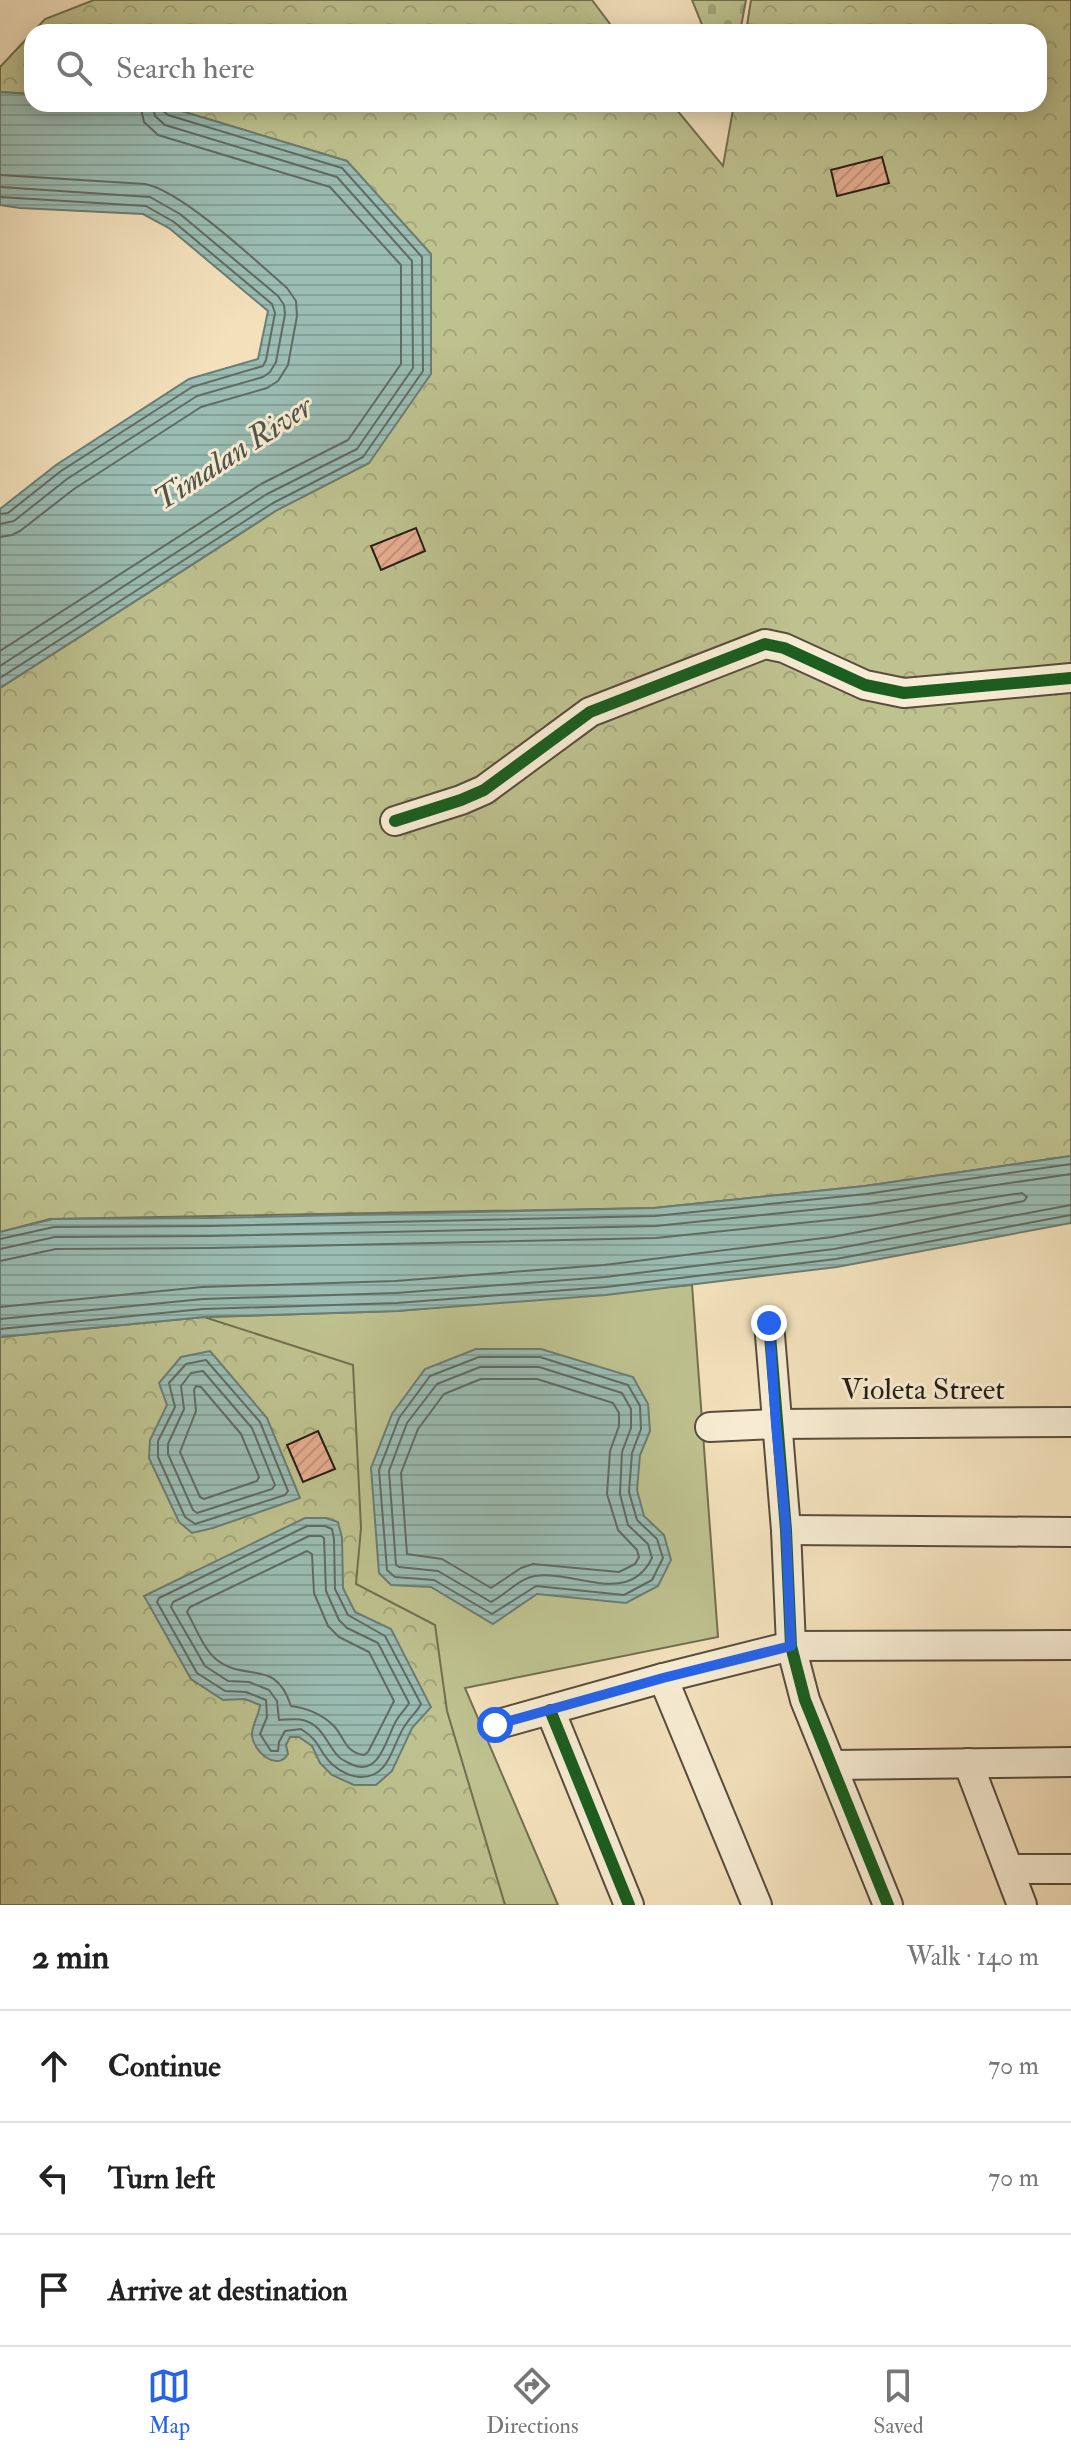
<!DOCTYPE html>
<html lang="en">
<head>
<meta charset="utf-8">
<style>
	:root { --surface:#fff; --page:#f6f6f6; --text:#222; --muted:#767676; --line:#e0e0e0; --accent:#2563eb }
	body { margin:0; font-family:"IM FELL Double Pica",serif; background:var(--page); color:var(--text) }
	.stop { position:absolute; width:24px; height:24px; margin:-18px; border:6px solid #2563eb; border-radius:50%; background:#fff }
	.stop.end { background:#2563eb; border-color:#fff; box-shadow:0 2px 8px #0008 }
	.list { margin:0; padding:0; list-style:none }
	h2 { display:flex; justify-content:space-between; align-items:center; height:104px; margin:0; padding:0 32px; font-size:34px }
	h2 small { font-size:26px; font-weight:400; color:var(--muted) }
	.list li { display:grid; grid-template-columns:52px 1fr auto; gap:24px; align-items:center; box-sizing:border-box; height:112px; padding:0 32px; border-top:2px solid var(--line) }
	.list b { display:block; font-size:30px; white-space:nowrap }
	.list em { font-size:26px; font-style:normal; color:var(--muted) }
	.icon { flex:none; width:44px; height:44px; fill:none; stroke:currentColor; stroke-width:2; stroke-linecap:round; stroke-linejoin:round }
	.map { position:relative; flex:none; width:1071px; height:1905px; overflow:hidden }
	.search { position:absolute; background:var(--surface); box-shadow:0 4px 20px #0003; left:24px; right:24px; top:24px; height:88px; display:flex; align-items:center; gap:20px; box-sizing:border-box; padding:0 28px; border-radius:24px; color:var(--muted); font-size:30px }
	.sheet { height:440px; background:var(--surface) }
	nav { display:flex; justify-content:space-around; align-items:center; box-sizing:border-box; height:112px; border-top:2px solid var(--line); background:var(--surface); font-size:22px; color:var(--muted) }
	nav a { display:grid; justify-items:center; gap:4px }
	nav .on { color:var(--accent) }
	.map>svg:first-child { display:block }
</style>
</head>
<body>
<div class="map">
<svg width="1071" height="1905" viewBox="0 0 1071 1905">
	<defs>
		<pattern id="forest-crowns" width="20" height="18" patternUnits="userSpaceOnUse" patternTransform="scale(2)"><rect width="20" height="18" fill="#bec28f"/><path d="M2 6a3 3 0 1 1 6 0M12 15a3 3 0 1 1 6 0" fill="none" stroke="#a3a67a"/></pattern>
		<pattern id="cemetery-stones" width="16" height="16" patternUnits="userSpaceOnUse" patternTransform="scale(2)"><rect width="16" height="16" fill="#bec28f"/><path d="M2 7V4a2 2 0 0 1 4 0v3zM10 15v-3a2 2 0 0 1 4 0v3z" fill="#a3a67a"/></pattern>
		<pattern id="water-rules" width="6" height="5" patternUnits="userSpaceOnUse" patternTransform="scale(2)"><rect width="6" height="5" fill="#9bbdb4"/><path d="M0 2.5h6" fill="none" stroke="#85a29a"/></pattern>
		<pattern id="building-hatch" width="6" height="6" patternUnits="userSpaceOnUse" patternTransform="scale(2)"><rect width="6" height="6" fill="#e7ad91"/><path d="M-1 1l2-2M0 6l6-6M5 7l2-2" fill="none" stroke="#c6947c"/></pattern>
	</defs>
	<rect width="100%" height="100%" fill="#f3e1bc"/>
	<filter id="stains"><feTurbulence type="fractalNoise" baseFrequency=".0025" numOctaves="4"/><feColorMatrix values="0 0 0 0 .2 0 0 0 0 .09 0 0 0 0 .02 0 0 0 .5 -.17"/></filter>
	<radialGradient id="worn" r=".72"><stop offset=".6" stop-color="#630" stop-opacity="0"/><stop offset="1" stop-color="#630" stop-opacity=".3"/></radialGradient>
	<polygon fill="#bec28f" stroke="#726f51" stroke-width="2" points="692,1285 718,1637 465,1688 558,1905 0,1905 0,1337 204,1317 397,1311"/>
	<g fill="url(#forest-crowns)" stroke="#726f51" stroke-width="2">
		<polygon points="94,0 592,0 616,32 33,32 45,19"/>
		<polygon points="751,0 1071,0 1071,1156 865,1186 654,1208 50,1219 0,1232 0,688 277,510 369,463 347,161 158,104 672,104 723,166 734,104 1039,104 1039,32 746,32"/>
		<polygon points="32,33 32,94 0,92 0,67"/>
		<polygon points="204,1317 353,1365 361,1528 356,1584 435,1625 447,1711 505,1905 0,1905 0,1337"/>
	</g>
	<polygon fill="url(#cemetery-stones)" stroke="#726f51" stroke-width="2" points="692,0 746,0 740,32 705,32"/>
	<g fill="url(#water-rules)" stroke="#6c7d74" stroke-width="2">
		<polygon points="0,92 32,94 32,104 158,104 347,161 431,254 431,374 369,463 277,510 0,688 0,509 56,465 189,379 258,359 268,311 169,228 143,214 20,208 0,205"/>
		<polygon points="1071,1156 1071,1223 837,1267 606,1295 397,1311 204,1317 0,1337 0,1232 53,1219 210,1218 654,1208 865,1186"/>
		<polygon points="476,1349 541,1349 633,1377 648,1404 650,1431 640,1455 637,1490 644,1516 664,1535 671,1560 658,1586 626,1603 537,1594 493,1624 431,1587 391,1585 379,1573 371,1468 392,1414 425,1369"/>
		<polygon points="210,1351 267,1418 300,1498 213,1528 192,1533 179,1522 149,1458 150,1440 167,1405 159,1383 181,1357"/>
		<path d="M305,1518H326L338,1522L342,1538L343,1588L355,1612L391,1629L431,1707L412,1728L392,1771L376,1785H354L332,1775L320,1763L312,1746L299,1737H290L286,1745L288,1754C277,1772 254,1752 252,1736C251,1726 259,1716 260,1705L245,1699L223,1700L191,1679L144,1596Z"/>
	</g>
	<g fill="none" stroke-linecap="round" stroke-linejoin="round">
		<g stroke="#606c64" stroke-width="2">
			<path d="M0,175L145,184C182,191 256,261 287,288L296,301L297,316L288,365L278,381L267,388L201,407L74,489L20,531L12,535L0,537"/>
			<polyline points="0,187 150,197 180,214 278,296 284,305 285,314 276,362 270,372 263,377 197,396 67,479 14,521 0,524"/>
			<polyline points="0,197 146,206 174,222 272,304 275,313 266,360 263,366 192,387 61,471 8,513 0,514"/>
			<polyline points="0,651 261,484 348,440 401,364 401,265 330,187 158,135 144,122 140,104"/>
			<polyline points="0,666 267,494 357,449 413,368 412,261 337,177 165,125 155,116 152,104"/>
			<polyline points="0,678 273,503 363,457 423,371 422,257 342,168 168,115 163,111 162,104"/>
			<polyline points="0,1239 54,1227 210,1226 655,1216 866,1194 1071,1164"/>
			<polyline points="0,1249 55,1237 210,1236 656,1226 868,1204 1071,1174"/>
			<polyline points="0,1261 56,1249 210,1248 656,1238 869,1216 1022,1193 1027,1197 1024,1201 832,1237 604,1265 395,1281 202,1287 0,1307"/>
			<polyline points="0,1319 203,1299 396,1293 605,1277 834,1249 1071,1205"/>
			<polyline points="0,1329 203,1309 397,1303 606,1287 836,1259 1071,1215"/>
			<polygon points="479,1357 540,1357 628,1385 640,1406 641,1429 632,1453 629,1492 637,1520 657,1539 663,1558 652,1580 624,1595 536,1586 492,1614 434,1580 395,1577 387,1570 379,1470 399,1418 430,1376"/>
			<polygon points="206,1360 260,1422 288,1491 285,1495 195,1524 185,1517 158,1457 158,1441 175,1407 169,1383 186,1364"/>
			<path d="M480,1367H539L622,1393L631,1409V1428L622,1452L620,1494L628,1525L648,1544L652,1558C628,1607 575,1570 535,1576C520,1578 505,1595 491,1602L438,1571L399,1567L396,1565L389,1471L407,1423L437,1384Z"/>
			<polygon points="203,1371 252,1428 275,1485 272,1489 197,1513 193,1510 168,1454 168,1444 184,1409 181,1386 191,1373"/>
			<polygon points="481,1379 537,1379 613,1403 619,1413 619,1426 610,1451 607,1494 618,1530 637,1550 639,1557 635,1564 619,1572 533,1564 521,1568 491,1588 442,1559 407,1554 401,1473 418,1429 444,1394"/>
			<polygon points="196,1386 201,1387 241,1434 259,1477 257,1481 204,1499 200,1497 180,1452 196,1411 194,1390"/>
			<path d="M307,1526H325L332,1529L334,1539L335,1589L348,1615L385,1636L421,1704C417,1712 411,1716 406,1724C392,1743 391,1777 361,1777C352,1777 341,1772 333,1765C318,1752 322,1742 301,1729L285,1731L279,1742L278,1751H271L260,1734L267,1717L266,1700L246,1692L225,1691L197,1673L157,1602L159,1598Z"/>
			<path d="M309,1536H321L324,1538L326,1591L339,1620L347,1628L378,1643L409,1703C405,1710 399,1715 395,1723C386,1740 379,1776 353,1765C347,1762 341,1760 337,1755C326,1742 322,1725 303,1720C295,1718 286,1720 279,1720L277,1701L269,1690L249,1682L228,1681L205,1666L171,1607L173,1602Z"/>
			<path d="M307,1551L312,1554L314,1593L328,1626L339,1637L369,1652L394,1701L368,1752L364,1755C344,1752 345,1737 333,1725C320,1713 307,1708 291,1706C275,1657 247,1683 217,1660C204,1650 195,1626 187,1612L190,1607Z"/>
		</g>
	</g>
	<g fill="url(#building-hatch)" stroke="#261c13" stroke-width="2">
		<polygon points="882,157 889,183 837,196 831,170"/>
		<polygon points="416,528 425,551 381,570 371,546"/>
		<polygon points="318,1431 335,1469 303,1482 287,1445"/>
	</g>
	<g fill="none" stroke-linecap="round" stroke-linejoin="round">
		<g stroke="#594d3d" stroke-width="32">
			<g id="street">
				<polyline points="395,821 461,800 484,790 590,712 765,644 784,648 865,685 904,693 1071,678"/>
				<polyline points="769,1323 786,1530 791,1646 805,1700 888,1905"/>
				<polyline points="710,1427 776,1424 1071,1422"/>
				<polyline points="786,1530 1071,1532"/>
				<polyline points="663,1678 757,1905"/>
				<polyline points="550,1710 629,1905"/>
				<polyline points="495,1725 663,1678 791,1646 1071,1645"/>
				<polyline points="968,1763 1022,1905"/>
				<polyline points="832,1765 1071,1762"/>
				<polyline points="1009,1869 1071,1869"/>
			</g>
		</g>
		<use href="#street" stroke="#f7ecd3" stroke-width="28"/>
		<g stroke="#f7ecd3" stroke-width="17">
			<g id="cycleway">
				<polyline points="395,821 461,800 484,790 590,712 765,644 784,648 865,685 904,693 1071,678"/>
				<polyline points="769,1323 786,1530 791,1646 805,1700 888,1905"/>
				<polyline points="550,1710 629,1905"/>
			</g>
		</g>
		<use href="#cycleway" stroke="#1b5e20" stroke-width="12"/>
	</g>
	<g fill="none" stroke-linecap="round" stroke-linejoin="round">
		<polyline stroke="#2563eb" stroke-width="10" points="495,1725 663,1678 791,1646 786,1530 776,1424 769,1323"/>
	</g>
	<g text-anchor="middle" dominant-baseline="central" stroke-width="6" stroke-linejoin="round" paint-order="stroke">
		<g font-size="30" fill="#261c13" stroke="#f7ecd3">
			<text x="923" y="1389">Violeta Street</text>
		</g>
		<g font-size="32" font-style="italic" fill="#4f544b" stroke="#f7ecd3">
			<text transform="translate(233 453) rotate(-33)">Timalan River</text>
		</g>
	</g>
	<rect width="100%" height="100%" filter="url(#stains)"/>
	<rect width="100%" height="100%" fill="url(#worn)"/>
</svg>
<div class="stop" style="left:495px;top:1725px"></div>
<div class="stop end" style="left:769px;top:1323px"></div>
<div class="search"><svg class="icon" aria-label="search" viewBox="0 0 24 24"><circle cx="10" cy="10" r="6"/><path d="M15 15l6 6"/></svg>Search here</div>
</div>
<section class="sheet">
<h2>2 min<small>Walk · 140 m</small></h2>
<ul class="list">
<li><svg class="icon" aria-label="ahead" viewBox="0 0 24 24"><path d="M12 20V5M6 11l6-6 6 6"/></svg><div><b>Continue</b></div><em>70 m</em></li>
<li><svg class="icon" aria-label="left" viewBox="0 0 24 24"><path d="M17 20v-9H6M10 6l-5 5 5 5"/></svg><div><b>Turn left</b></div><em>70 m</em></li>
<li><svg class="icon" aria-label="arrive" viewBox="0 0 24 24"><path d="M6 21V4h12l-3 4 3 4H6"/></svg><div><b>Arrive at destination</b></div></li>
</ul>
</section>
<nav>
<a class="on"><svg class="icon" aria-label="map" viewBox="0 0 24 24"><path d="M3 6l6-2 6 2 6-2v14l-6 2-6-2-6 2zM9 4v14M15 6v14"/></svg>Map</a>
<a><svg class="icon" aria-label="directions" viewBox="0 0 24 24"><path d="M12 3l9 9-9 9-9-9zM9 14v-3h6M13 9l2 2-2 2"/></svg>Directions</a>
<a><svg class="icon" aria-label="saved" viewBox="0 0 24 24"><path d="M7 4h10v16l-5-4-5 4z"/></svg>Saved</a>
</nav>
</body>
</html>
